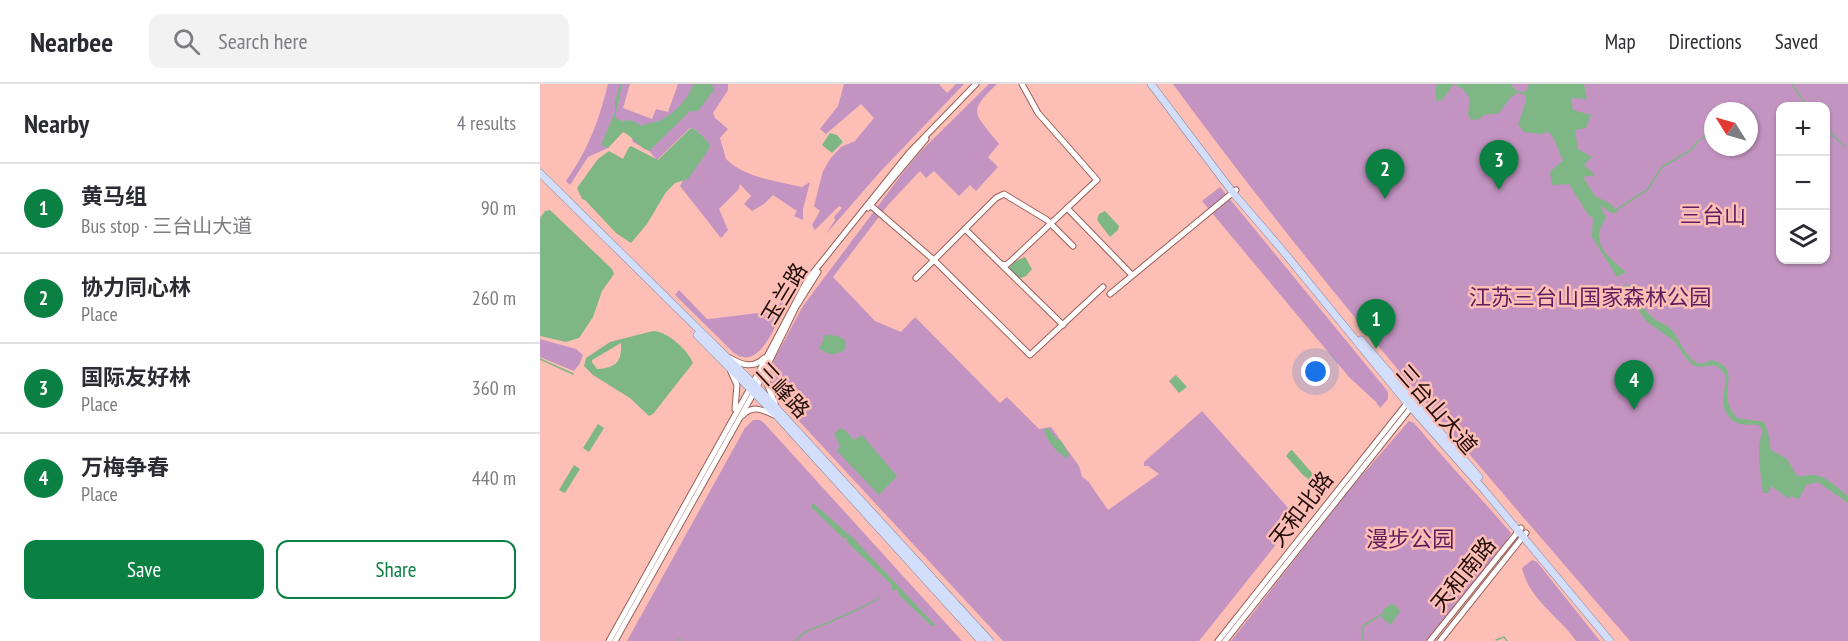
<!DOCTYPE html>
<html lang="en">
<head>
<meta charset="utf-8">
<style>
	:root { --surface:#fff; --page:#f2f2f3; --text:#2b2b33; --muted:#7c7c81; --line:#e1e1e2; --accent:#0b8043 }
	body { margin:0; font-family:"PT Sans Narrow","Noto Sans SC",sans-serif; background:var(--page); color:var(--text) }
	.controls { position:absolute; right:18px; top:18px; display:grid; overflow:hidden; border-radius:12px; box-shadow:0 2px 4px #0004 }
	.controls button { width:54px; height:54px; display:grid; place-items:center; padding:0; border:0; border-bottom:2px solid var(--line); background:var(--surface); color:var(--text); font:30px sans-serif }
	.compass { position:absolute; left:1164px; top:18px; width:54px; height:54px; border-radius:50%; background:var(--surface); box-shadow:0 2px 4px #0004; rotate:307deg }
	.you { position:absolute; left:776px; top:288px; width:21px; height:21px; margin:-15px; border:4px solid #fff; border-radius:50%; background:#1a73e8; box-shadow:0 0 0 9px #1a73e833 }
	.badge { display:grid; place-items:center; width:39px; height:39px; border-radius:50%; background:var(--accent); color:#fff; font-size:20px; font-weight:700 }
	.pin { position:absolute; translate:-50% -50px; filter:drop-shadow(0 2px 3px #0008) }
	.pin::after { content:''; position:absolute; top:32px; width:21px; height:18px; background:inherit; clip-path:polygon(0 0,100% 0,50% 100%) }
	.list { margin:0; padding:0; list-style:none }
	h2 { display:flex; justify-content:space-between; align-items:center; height:78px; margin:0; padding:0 24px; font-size:26px }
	h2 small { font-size:20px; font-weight:400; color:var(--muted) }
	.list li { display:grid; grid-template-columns:39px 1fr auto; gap:18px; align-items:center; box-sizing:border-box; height:90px; padding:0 24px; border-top:2px solid var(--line) }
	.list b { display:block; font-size:22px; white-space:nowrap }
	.list p { margin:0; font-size:20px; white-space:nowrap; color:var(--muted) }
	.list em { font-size:20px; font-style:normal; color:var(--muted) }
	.actions { display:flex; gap:12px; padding:18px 24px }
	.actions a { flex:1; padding:14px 0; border:2px solid var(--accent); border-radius:12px; text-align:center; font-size:21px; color:var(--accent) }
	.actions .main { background:var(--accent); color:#fff }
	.icon { flex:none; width:33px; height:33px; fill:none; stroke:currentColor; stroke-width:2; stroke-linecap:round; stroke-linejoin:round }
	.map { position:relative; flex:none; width:1308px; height:557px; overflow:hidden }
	header { display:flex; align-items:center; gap:36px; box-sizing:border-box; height:84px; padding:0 30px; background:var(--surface); border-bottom:2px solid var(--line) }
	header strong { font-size:28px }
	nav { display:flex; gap:33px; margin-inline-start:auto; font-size:21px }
	.search { width:420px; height:54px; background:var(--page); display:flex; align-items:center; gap:15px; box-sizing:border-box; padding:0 21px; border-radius:12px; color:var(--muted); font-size:22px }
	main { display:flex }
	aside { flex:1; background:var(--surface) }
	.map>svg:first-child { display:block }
</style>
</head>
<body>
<header>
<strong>Nearbee</strong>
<div class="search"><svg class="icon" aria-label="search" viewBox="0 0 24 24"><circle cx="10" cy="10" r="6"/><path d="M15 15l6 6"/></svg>Search here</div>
<nav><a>Map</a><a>Directions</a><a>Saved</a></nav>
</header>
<main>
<aside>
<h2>Nearby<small>4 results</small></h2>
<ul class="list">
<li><span class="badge">1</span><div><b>黄马组</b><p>Bus stop · 三台山大道</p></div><em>90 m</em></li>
<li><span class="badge">2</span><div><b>协力同心林</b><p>Place</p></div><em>260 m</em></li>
<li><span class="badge">3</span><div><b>国际友好林</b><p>Place</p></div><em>360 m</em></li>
<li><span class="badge">4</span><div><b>万梅争春</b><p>Place</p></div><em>440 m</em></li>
</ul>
<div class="actions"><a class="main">Save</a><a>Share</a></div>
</aside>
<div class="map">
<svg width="1308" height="557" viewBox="0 0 1308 557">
	<rect width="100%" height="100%" fill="#fdbeb5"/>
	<g fill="#c394c1" fill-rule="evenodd">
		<path d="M68,0H90L83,24L112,35L116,25L128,28L138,0H188V6L173,29L175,34L188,45L180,54L186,75C205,94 237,97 262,103L270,98L263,125V136L254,132L257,127L233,111L224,120L212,127L204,120L211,112L200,100L199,105L179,125L188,146L181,154L140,102L143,96H146L160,50L156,46L150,44L117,76L109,67L93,58L91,52L83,48L68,64L48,73L30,101L26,97C49,64 58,39 68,0Z"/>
		<polygon points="304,0 399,0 407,9 416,0 424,0 340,88 286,150 295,136 294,133 302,124 299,122 275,146 272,141 280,127 274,122 283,87 290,75 301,63 315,57 334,34 321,20 286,50 280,45 298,22"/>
		<path d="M449,0H457C426,29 435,29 459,60L448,73L458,83L436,107L430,101L419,112L394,87L386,94L380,87L348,121L293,193L335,237L361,248L375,233L460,319L467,313L499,345L511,343L539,382L542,393L548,397L568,426L619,390L608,382H604V378L662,327L757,434L659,557H463L233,309L229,301V289L235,274L263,222L362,90L381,67Z"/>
		<path d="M633,0H1308V557H1090C933,375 775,194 633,0ZM1240,22H1286V176H1240ZM1173,27H1209V63H1173Z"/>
		<polygon points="680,103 845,304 848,308 848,315 840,324 836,318 809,293 662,117"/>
		<path d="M249,201L253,203C245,221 230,264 212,272C205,275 200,273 194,269L135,211L139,206L167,235H169L233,227L238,223Z"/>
		<polygon points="0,255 36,265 43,271 40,279 34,287 0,273"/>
		<polygon points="213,336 220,336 224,339 422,557 87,557 205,344"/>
		<path d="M869,337L874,339C906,377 939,412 971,449L965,459L886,557H691L810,405Z"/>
		<path d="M992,476L997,478L1060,557H1036C1019,532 989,516 982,484Z"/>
	</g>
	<g fill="#7eb785" fill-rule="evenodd">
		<path d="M80,0H82L75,34L84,38L85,36L93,37L102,42C108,38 115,39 121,36C137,28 147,15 154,0H172L174,6L159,26L153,28L150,27L109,67C97,62 94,53 83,48L68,64L61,61L75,28V18Z"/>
		<path d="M897,0H971C975,6 979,10 986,7L989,0H1044L1047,15L1031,14L1033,26L1051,31L1046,44L1035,46L1038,65L1052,73L1044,81L1055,91L1043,93L1055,112L1071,120L1078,128L1071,129L1060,121L1066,134C1063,139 1058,147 1059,152C1059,167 1075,179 1086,188L1077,193L1052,153L1053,134L1047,129L1029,100L1012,101L1010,88L1023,76C1017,66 1017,57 1009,48L1000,50L984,48L978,40L986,17V11L977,9L971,13L959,29L944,31L938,36L930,35L928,30L930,15L923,5L914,0L902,16L896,17L895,8Z"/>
		<polygon points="151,44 156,46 170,60 169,65 148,95 135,99 126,108 107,140 91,159 76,149 45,116 42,115 37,104 58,75 69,67 83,75 89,63 91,62 118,76"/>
		<polygon points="290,49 297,51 303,58 292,69 282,61"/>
		<polygon points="10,126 72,185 74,190 62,207 53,233 39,254 26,258 0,252 0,134 5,127"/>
		<polygon points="565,127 579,142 578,146 570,153 557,136 559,130"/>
		<polygon points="485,173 492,185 486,192 478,195 469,184 474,178"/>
		<path d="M1085,200L1091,202C1095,214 1105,228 1116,236C1123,240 1130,242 1135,250C1140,258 1148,276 1158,279C1163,281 1167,278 1171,276C1199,283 1184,299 1188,317C1189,324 1193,329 1197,334L1224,338L1228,348L1231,366L1247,375L1257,392C1263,393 1266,391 1272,391C1284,390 1299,405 1308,412V419L1278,398L1266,401L1259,415L1251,412L1249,415L1231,402L1228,409H1223L1219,378V360L1223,347L1219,341C1213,340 1206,341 1200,340C1189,337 1182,325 1183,314C1183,306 1188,299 1185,291C1183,287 1178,283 1175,281L1160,283L1153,281L1146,274L1134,257L1106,237L1085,206Z"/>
		<path d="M113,247C127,247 148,266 153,279L113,330L109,332L90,314L53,291L44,282L46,274L70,258ZM81,259C82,278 76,284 57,285L52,278V276Z"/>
		<path d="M285,251C293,251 301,251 306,258L305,265C297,272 287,272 279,264L284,256L283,253Z"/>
		<polygon points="636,291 647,303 639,309 629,297"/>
		<polygon points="58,340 64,344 49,368 43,364"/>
		<polygon points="300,344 306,347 314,356 322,351 357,392 339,411 297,367 300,362 294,350"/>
		<path d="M508,344L515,353L522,358L529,371L527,374C516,368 507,358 504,345Z"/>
		<polygon points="752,366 779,397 776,401 763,391 746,372 750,367"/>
		<polygon points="34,381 40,385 25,409 19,406"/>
		<polygon points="273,419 314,455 395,541 392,542 360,512 357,505 352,507 352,501 306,457 308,453 304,455 271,423"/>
		<polygon points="851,520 855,521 860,527 851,541 842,534 843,526"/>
	</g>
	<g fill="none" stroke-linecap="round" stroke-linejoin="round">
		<g stroke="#7eb785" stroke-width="1.5">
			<polyline points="1252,0 1267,22"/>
			<polyline points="1286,44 1304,62"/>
			<polyline points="1076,126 1108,105 1122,83 1151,66 1157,58 1173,46"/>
			<polyline points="0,275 33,290"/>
			<polyline points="138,555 140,557"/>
			<polyline points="956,556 964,553 967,557"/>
			<path d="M255,557C265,545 279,543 292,537C308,529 324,524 339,514"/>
			<polyline points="823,557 823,542 842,530"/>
		</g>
		<g stroke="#986058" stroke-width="7">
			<g id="minor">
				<polyline points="329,120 395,177 490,271 563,203"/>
				<polyline points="328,124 386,55"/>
				<polyline points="527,124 591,190"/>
				<polyline points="425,145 523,241"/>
				<polyline points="461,180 466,181 471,177 557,96 498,29 482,0"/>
				<polyline points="376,194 456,114 464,110 507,136 533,162"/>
				<polyline points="570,210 696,106"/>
				<path d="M190,274C202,281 213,285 224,274"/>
				<polyline points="228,285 227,300 235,319"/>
				<polyline points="191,288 197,301 195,325"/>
				<path d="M202,332C212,321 221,325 234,331"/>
				<polyline points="69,557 213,299 268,195 369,69 436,0"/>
				<polyline points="75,557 217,303 256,223 278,188"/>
				<polyline points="678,557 868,318"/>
				<polyline points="685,557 873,321"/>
				<polyline points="890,557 981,444"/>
				<polyline points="900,557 986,449"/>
			</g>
		</g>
		<g stroke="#8287a6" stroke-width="8">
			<g id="major">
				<polyline points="611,0 694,110 743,167 867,319 945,407 1070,557"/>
				<polyline points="0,89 217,303 450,557"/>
				<polyline points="157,251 237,332 441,557"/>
				<polyline points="821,256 939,393"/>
			</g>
		</g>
		<use href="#minor" stroke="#fff" stroke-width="5"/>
		<use href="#major" stroke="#d3defb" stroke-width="7"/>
	</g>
	<g text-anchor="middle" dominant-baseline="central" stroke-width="5" stroke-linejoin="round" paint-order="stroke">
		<g font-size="22" fill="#5e1e5e" stroke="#fdbeb5">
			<text x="1173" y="131">三台山</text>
			<text x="1050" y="213">江苏三台山国家森林公园</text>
			<text x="870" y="455">漫步公园</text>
		</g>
		<g font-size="22" fill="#220d0b" stroke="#fdbeb5">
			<text transform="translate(244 209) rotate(-59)">玉兰路</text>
			<text transform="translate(243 306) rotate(47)">三峰路</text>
			<text transform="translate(897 325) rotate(49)">三台山大道</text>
			<text transform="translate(761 425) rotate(-52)">天和北路</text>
			<text transform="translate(923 490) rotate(-51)">天和南路</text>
		</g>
	</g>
</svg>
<div class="controls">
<button>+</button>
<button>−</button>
<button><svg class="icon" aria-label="layers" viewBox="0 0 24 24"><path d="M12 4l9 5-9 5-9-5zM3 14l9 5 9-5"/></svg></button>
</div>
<svg class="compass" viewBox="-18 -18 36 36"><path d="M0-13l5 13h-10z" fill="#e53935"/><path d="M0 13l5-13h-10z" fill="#7c7c81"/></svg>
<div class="you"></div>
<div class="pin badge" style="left:836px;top:265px">1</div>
<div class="pin badge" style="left:845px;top:115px">2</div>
<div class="pin badge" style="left:959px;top:106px">3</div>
<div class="pin badge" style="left:1094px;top:326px">4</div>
</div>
</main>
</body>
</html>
